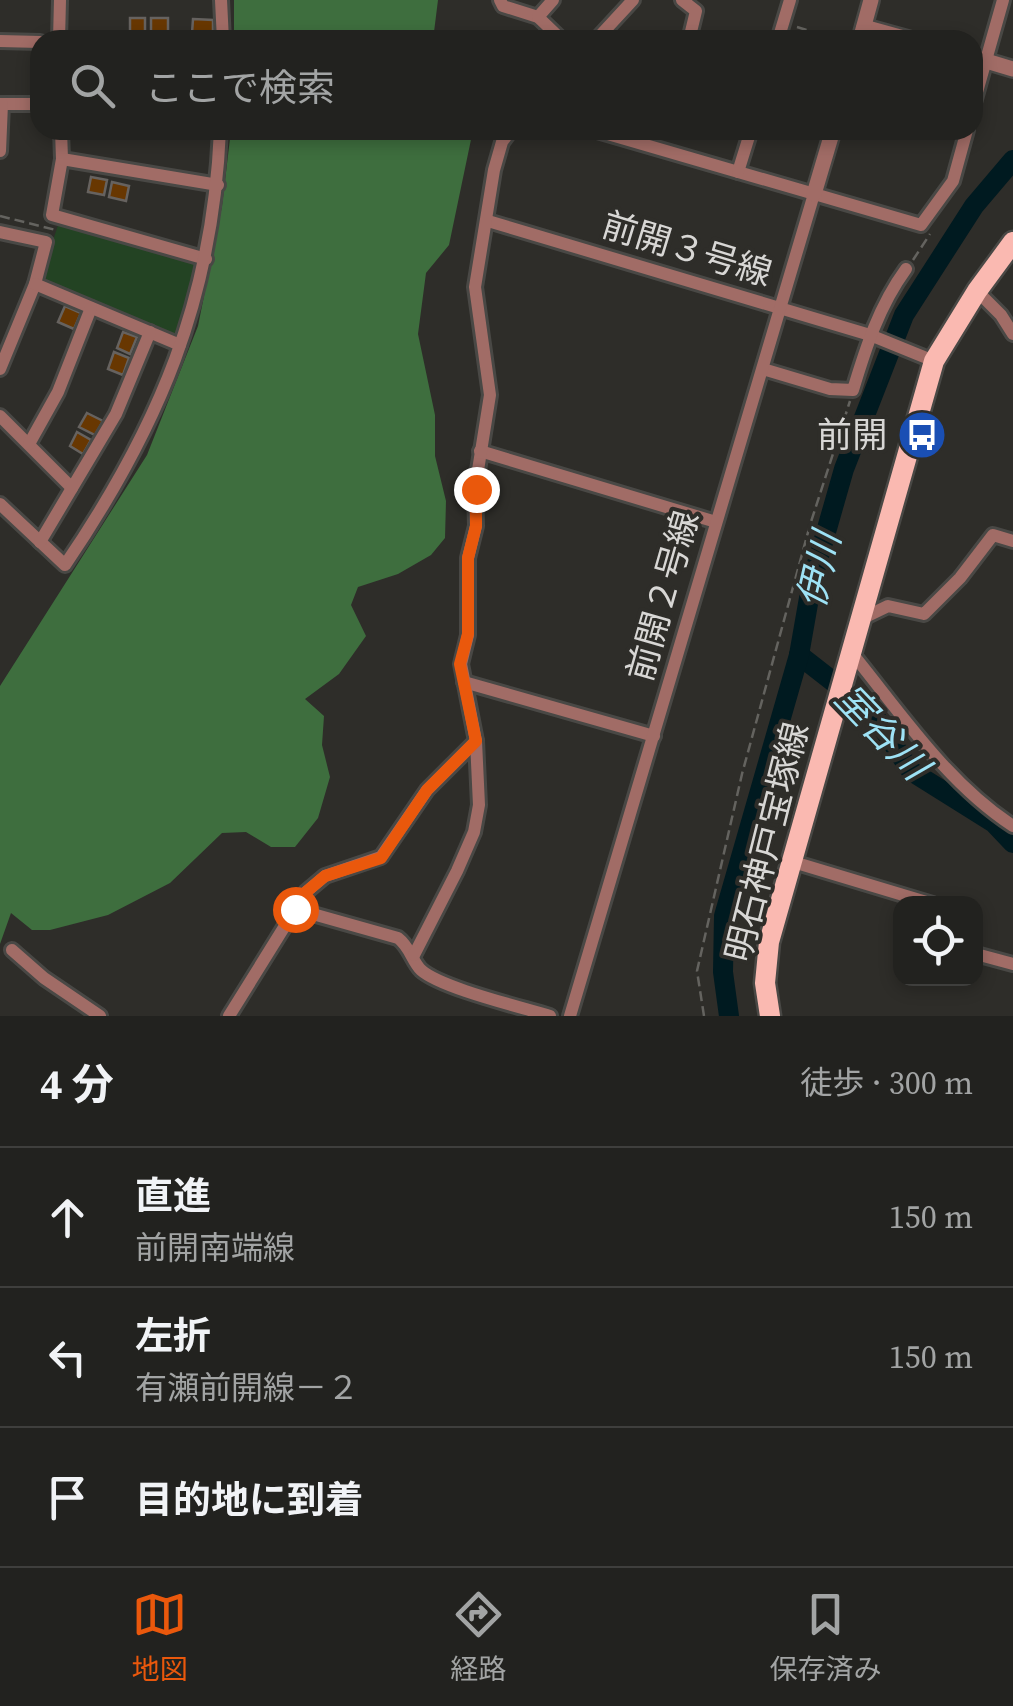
<!DOCTYPE html>
<html lang="ja">
<head>
<meta charset="utf-8">
<style>
	:root { --surface:#22221f; --page:#2e2f2c; --text:#f1f3f6; --muted:#a2a4a4; --line:#3f3f3d; --accent:#ea580c }
	body { margin:0; font-family:"Source Serif 4","Noto Sans JP",serif; background:var(--page); color:var(--text) }
	.controls { position:absolute; right:30px; bottom:30px; display:grid; overflow:hidden; border-radius:20px; box-shadow:0 5px 15px #0003 }
	.controls button { width:90px; height:90px; display:grid; place-items:center; padding:0; border:0; border-bottom:2px solid var(--line); background:var(--surface); color:var(--text); font:50px sans-serif }
	.stop { position:absolute; width:30px; height:30px; margin:-22px; border:8px solid #ea580c; border-radius:50%; background:#fff }
	.stop.end { background:#ea580c; border-color:#fff; box-shadow:0 2px 10px #0008 }
	.list { margin:0; padding:0; list-style:none }
	h2 { display:flex; justify-content:space-between; align-items:center; height:130px; margin:0; padding:0 40px; font-size:42px }
	h2 small { font-size:32px; font-weight:400; color:var(--muted) }
	.list li { display:grid; grid-template-columns:65px 1fr auto; gap:30px; align-items:center; box-sizing:border-box; height:140px; padding:0 40px; border-top:2px solid var(--line) }
	.list b { display:block; font-size:38px; white-space:nowrap }
	.list p { margin:0; font-size:32px; white-space:nowrap; color:var(--muted) }
	.list em { font-size:32px; font-style:normal; color:var(--muted) }
	.icon { flex:none; width:55px; height:55px; fill:none; stroke:currentColor; stroke-width:2; stroke-linecap:round; stroke-linejoin:round }
	.map { position:relative; flex:none; width:1013px; height:1016px; overflow:hidden }
	.search { position:absolute; background:var(--surface); box-shadow:0 5px 15px #0003; left:30px; right:30px; top:30px; height:110px; display:flex; align-items:center; gap:25px; box-sizing:border-box; padding:0 35px; border-radius:30px; color:var(--muted); font-size:38px }
	.sheet { height:550px; background:var(--surface) }
	nav { display:flex; justify-content:space-around; align-items:center; box-sizing:border-box; height:140px; border-top:2px solid var(--line); background:var(--surface); font-size:28px; color:var(--muted) }
	nav a { display:grid; justify-items:center; gap:5px }
	nav .on { color:var(--accent) }
	.map>svg:first-child { display:block }
</style>
</head>
<body>
<div class="map">
<svg width="1013" height="1016" viewBox="0 0 1013 1016">
	<rect width="100%" height="100%" fill="#2e2d29"/>
	<polygon fill="#234323" points="58,225 195,260 199,268 180,334 173,339 47,285 41,277"/>
	<g fill="#3e6e3e">
		<polygon points="234,0 438,0 433,40 234,40"/>
		<polygon points="231,130 473,130 449,245 426,273 418,334 435,415 435,456 446,501 445,538 431,555 398,574 358,587 351,605 366,636 339,674 305,699 324,716 322,745 330,777 318,818 295,847 271,847 246,832 222,833 170,883 108,915 50,930 32,930 11,913 0,944 0,686 147,455 198,326 222,206"/>
	</g>
	<g fill="none" stroke-linecap="round" stroke-linejoin="round">
		<g stroke="#001a20" stroke-width="20">
			<polyline points="799,655 872,712 911,771 994,823 1013,843"/>
			<polyline points="729,1016 723,972 724,916 799,655 812,581 844,469 904,315 974,206 1013,160"/>
		</g>
	</g>
	<g fill="#683701" stroke="#66625f" stroke-width="2.5">
		<rect x="130" y="18" width="15" height="17"/>
		<rect x="151" y="18" width="17" height="15"/>
		<polygon points="193,19 213,20 213,34 192,33"/>
		<polygon points="91,177 107,180 104,195 88,192"/>
		<polygon points="112,182 129,186 126,201 109,197"/>
		<polygon points="65,306 81,313 74,329 58,322"/>
		<polygon points="123,332 137,337 130,354 117,348"/>
		<polygon points="114,352 129,358 123,375 108,369"/>
		<polygon points="87,413 103,421 95,435 79,427"/>
		<polygon points="77,432 91,440 83,454 70,446"/>
	</g>
	<g fill="none" stroke-linecap="round" stroke-linejoin="round">
		<g stroke="#494845" stroke-width="18">
			<g id="minor">
				<polyline points="221,0 223,40"/>
				<polyline points="500,0 503,6 538,17 562,40"/>
				<polyline points="682,0 696,11 689,40"/>
				<polyline points="538,17 553,0"/>
				<polyline points="59,40 60,0"/>
				<polyline points="184,40 223,39"/>
				<polyline points="596,40 633,0"/>
				<polyline points="778,40 790,0"/>
				<polyline points="0,41 40,42"/>
				<polyline points="0,104 40,104"/>
				<polyline points="973,106 1003,0"/>
				<polyline points="61,130 62,159 52,215 206,259"/>
				<polyline points="594,130 921,225 953,181 967,130"/>
				<polyline points="0,151 2,104"/>
				<polyline points="62,159 218,185"/>
				<polyline points="738,172 751,130"/>
				<polyline points="488,221 870,335 934,361"/>
				<polyline points="0,232 46,242 35,284 0,369"/>
				<polyline points="35,284 180,345"/>
				<polyline points="977,291 1001,315 1013,334"/>
				<path d="M763,369L830,389L853,390C866,347 879,306 906,269"/>
				<polyline points="0,416 72,488"/>
				<polyline points="29,444 58,392 91,308"/>
				<polyline points="480,451 716,522"/>
				<path d="M0,504L65,565C159,427 213,299 220,130"/>
				<polyline points="40,542 116,414 150,332"/>
				<polyline points="861,619 888,606 924,614 960,578 993,535 1013,541"/>
				<path d="M851,652C900,712 947,783 1013,826"/>
				<polyline points="464,682 654,736"/>
				<polyline points="790,861 933,904"/>
				<path d="M295,909L398,938C410,947 412,961 421,970C441,988 521,1007 550,1016"/>
				<polyline points="12,950 44,978 100,1016"/>
				<polyline points="976,954 1013,964"/>
				<polyline points="414,955 457,871 474,832 479,805 476,741 461,664 468,635 468,558 476,526 475,489 490,395 475,287 494,170 502,142 511,130"/>
				<polyline points="229,1016 306,892 325,876 381,857 427,790 476,741"/>
				<polyline points="570,1016 814,194"/>
			</g>
		</g>
		<g stroke="#494845" stroke-width="20">
			<g id="tertiary">
				<polyline points="864,27 911,40"/>
				<polyline points="860,40 871,0"/>
				<polyline points="973,57 1013,69"/>
				<polyline points="814,194 833,130"/>
			</g>
		</g>
		<g stroke="#494845" stroke-width="25">
			<polyline id="primary" points="770,1016 765,983 769,942 934,361 977,291 1013,242"/>
		</g>
		<g stroke="#64635f" stroke-width="2.5" stroke-dasharray="10 5" stroke-linecap="butt">
			<polyline points="797,27 838,40"/>
			<polyline points="0,216 56,230"/>
			<polyline points="913,260 930,234"/>
			<polyline points="704,1016 697,971 742,774 810,525 850,401"/>
		</g>
		<use href="#minor" stroke="#a16c66" stroke-width="12"/>
		<use href="#tertiary" stroke="#a16c66" stroke-width="15"/>
		<use href="#primary" stroke="#fab9b1" stroke-width="20"/>
	</g>
	<g fill="none" stroke-linecap="round" stroke-linejoin="round">
		<polyline stroke="#ea580c" stroke-width="12" points="295,909 306,892 325,876 381,858 427,790 476,741 460,664 468,634 468,558 476,526 476,489"/>
	</g>
	<defs>
		<g id="bus-disc" transform="scale(2.5)"><circle r="9.5" fill="#1a4fb4" stroke="#2e2d29"/><path d="M-5-6H5V4H4V6H2V4H-2V6H-4V4H-5ZM-3.5-4V0h7V-4ZM-3.5 1.2v1.5H-2V1.2ZM2 1.2v1.5H3.5V1.2Z" fill="#fff"/></g>
	</defs>
	<g fill-rule="evenodd">
		<use href="#bus-disc" x="922" y="435"/>
	</g>
	<g text-anchor="middle" dominant-baseline="central" stroke-width="8" stroke-linejoin="round" paint-order="stroke">
		<g font-size="35" fill="#d8d7d5" stroke="#2e2d29">
			<text transform="translate(687 249) rotate(17)">前開３号線</text>
			<text transform="translate(663 596) rotate(-74)">前開２号線</text>
			<text transform="translate(767 842) rotate(-76)">明石神戸宝塚線</text>
		</g>
		<g font-size="35" fill="#d8d7d5" stroke="#2e2d29" text-anchor="end">
			<text x="887" y="435">前開</text>
		</g>
		<g font-size="38" font-style="italic" fill="#9ee2f5" stroke="#2e2d29">
			<text transform="translate(819 570) rotate(-77)">伊川</text>
			<text transform="translate(882 732) rotate(46)">室谷川</text>
		</g>
	</g>
</svg>
<div class="controls">
<button><svg class="icon" aria-label="locate" viewBox="0 0 24 24"><circle cx="12" cy="12" r="6"/><path d="M12 2v4M12 18v4M2 12h4M18 12h4"/></svg></button>
</div>
<div class="stop" style="left:295px;top:909px"></div>
<div class="stop end" style="left:476px;top:489px"></div>
<div class="search"><svg class="icon" aria-label="search" viewBox="0 0 24 24"><circle cx="10" cy="10" r="6"/><path d="M15 15l6 6"/></svg>ここで検索</div>
</div>
<section class="sheet">
<h2>4 分<small>徒歩 · 300 m</small></h2>
<ul class="list">
<li><svg class="icon" aria-label="ahead" viewBox="0 0 24 24"><path d="M12 20V5M6 11l6-6 6 6"/></svg><div><b>直進</b><p>前開南端線</p></div><em>150 m</em></li>
<li><svg class="icon" aria-label="left" viewBox="0 0 24 24"><path d="M17 20v-9H6M10 6l-5 5 5 5"/></svg><div><b>左折</b><p>有瀬前開線－２</p></div><em>150 m</em></li>
<li><svg class="icon" aria-label="arrive" viewBox="0 0 24 24"><path d="M6 21V4h12l-3 4 3 4H6"/></svg><div><b>目的地に到着</b></div></li>
</ul>
</section>
<nav>
<a class="on"><svg class="icon" aria-label="map" viewBox="0 0 24 24"><path d="M3 6l6-2 6 2 6-2v14l-6 2-6-2-6 2zM9 4v14M15 6v14"/></svg>地図</a>
<a><svg class="icon" aria-label="directions" viewBox="0 0 24 24"><path d="M12 3l9 9-9 9-9-9zM9 14v-3h6M13 9l2 2-2 2"/></svg>経路</a>
<a><svg class="icon" aria-label="saved" viewBox="0 0 24 24"><path d="M7 4h10v16l-5-4-5 4z"/></svg>保存済み</a>
</nav>
</body>
</html>
